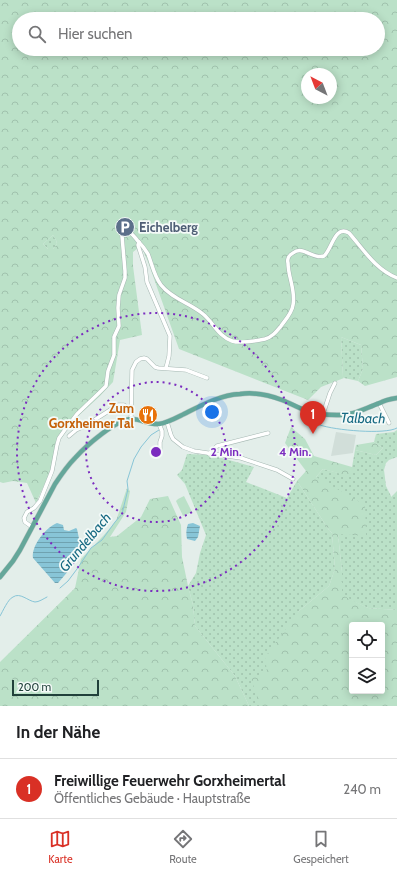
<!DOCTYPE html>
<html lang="de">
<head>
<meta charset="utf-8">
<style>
	:root { --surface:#fff; --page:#f2f2f2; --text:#202124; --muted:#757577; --line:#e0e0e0; --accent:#d93025 }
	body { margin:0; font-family:Cabin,sans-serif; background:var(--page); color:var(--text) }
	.controls { position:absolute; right:12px; bottom:12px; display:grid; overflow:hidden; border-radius:4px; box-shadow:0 2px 10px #0003 }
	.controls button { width:36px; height:36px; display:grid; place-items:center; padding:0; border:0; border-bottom:1px solid var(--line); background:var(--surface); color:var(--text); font:20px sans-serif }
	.compass { position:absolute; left:301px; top:68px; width:36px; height:36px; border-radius:50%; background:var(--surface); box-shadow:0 2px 10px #0003; rotate:318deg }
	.scale { position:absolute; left:12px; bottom:10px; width:87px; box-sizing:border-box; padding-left:4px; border:2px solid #21413b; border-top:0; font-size:11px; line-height:14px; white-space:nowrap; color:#21413b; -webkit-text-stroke:3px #f4faf8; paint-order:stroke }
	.you { position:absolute; left:212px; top:412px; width:14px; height:14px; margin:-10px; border:3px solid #fff; border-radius:50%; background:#1a73e8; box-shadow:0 0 0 6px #1a73e833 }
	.badge { display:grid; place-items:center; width:26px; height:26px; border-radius:50%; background:var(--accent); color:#fff; font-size:13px; font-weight:700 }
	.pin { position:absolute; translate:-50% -33px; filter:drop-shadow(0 1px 2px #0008) }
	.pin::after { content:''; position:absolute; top:21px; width:14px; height:12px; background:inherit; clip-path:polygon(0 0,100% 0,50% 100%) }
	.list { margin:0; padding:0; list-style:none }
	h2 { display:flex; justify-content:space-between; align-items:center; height:52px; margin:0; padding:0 16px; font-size:17px }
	h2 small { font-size:13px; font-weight:400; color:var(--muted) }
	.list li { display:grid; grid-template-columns:26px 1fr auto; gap:12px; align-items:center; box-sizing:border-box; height:60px; padding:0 16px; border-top:1px solid var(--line) }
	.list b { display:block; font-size:15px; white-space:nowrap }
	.list p { margin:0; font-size:13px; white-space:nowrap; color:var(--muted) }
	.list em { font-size:13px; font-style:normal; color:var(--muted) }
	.icon { flex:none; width:22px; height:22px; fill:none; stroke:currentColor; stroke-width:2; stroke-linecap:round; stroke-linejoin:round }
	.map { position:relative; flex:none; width:397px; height:706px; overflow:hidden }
	.search { position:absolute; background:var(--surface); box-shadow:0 2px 10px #0003; left:12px; right:12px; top:12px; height:44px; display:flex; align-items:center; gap:10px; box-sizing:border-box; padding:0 14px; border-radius:22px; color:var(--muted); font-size:15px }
	.sheet { height:112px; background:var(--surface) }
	nav { display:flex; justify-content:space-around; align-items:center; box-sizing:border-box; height:56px; border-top:1px solid var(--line); background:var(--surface); font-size:11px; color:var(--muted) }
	nav a { display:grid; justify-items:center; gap:2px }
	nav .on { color:var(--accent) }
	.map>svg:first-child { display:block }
</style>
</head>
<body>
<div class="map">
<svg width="397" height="706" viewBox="0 0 397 706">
	<defs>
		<pattern id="grass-dots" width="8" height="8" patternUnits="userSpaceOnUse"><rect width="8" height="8" fill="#bbe1c8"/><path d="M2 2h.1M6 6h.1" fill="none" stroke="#a0c2ad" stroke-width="1.8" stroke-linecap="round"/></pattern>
		<pattern id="forest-crowns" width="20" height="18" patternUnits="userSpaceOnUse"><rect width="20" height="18" fill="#bbe1c8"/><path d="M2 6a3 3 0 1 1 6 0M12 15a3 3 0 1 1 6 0" fill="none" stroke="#a0c2ad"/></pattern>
		<pattern id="water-rules" width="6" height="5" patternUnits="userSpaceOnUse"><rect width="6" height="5" fill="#88c5d7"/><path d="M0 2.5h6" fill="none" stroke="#6fa2b0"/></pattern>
	</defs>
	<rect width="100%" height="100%" fill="#e3eeea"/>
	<polygon fill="#d1ded9" points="336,432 356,435 353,453 331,456"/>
	<g fill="url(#grass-dots)">
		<polygon points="53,235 56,240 57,244 53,249 48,249 43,244"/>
		<polygon points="341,337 361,345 363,369 358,381 344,378 343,377"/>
		<polygon points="397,430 397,457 389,460 386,463 384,470 386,486 391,496 391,497 397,491 397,610 368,608 342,596 342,572 338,534 316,477 323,469 351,476 352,467 355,450 376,455 383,448 374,442 376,434 394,432"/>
		<polygon points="187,454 211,455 254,467 246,482 287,498 297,481 329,530 332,533 335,569 329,586 299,611 267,672 259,706 249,706 235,676 195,626 193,605 188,586 196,573 200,553 206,535 185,484 177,475 182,470"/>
	</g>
	<g fill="url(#forest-crowns)" fill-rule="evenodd">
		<path d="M0,0H397V377L365,386L358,381L363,369L361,345L341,337L343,377L344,378L321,387L308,400L179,349L148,262L141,246L133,252V266L142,335L120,340L113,382L100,396L75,419L66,431L60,440L50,472L36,503L27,483L13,481L3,483L0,482ZM19,19H378V49H19ZM307,74H331V98H307ZM53,235L56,240L57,244L53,249H48L43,244Z"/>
		<path d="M291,427L305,439L314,456L352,467V477L323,469L316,477L365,505L366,536L338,534L342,572V595L368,608L397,610V706H259V703L251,678L267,672L265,657L299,611L329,586L335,569L332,533L329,530L297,481L306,471L285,443ZM352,625H382V691H352Z"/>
		<polygon points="374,442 383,448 376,455 355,450 356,445"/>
		<polygon points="127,488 130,491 126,512 110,537 117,536 141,517 150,499 168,496 181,525 182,557 188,586 193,605 195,626 235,676 249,706 0,706 0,662 75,588 81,559 104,535 116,521"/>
	</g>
	<polygon fill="#bbe1c8" points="184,496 192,512 183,516 176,501 178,499"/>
	<g fill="url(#water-rules)">
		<path d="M57,523L63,525L64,530L69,531L76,528L77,529L81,548L70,569L58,583H55L33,558C31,546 46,527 57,523Z"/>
		<path d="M193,523L200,526L198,537L195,541L187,539C186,534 186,529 188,524Z"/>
	</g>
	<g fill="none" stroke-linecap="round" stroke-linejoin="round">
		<g stroke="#88c5d7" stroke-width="1">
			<path d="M306,418C311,420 315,423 320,425C334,430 385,435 397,428"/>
			<polyline points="60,588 68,581 77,569 91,548 102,540 115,522 122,514 128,489 127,481 134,459 141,447 151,435 159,430"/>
			<path d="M0,616C3,611 8,599 13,597C20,592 28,601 35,602C39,602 43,599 47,597"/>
		</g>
		<g stroke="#a5b7b2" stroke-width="4.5">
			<g id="minor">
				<polyline points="139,242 138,245 145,267 147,282 170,336 169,356 166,368"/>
				<polyline points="379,403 389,423"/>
				<polyline points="323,414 330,393 335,383"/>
				<polyline points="131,419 132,370 136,362 140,359 144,358 147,359 155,367 158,368 186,370 207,378"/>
				<polyline points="167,422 171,435 173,439 183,447 194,451 241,458 277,470 293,479"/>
				<polyline points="159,424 162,431 162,436 160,442 160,451"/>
				<polyline points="69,436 76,430 85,426 118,405 124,405 131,411"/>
				<polyline points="209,454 217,446 268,433"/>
				<path d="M32,527L25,522L24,518L27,512L34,508L40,501L52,471L57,445L59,438L64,431L77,414L101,391L106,386L108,371L114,355V337L119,326L118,308L119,295L125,278V271L122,236L125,233C131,231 133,235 137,240C141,244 145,249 148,254C152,264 154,276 161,285C172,299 190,303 203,314C213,322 218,336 232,341C241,344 255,341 265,339C272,337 276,332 281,326C286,319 292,313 293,305C296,291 288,277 288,263C287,259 289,255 293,253C303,245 313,260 324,256C332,249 335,224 349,233C364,250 375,269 397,278"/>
			</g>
		</g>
		<g stroke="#c1cac8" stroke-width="5.5">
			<path id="major" d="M0,577L13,561L20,550L55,484C61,475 67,466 75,458C86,446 116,419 132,419C141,419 149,425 159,424C167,423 176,418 184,414C202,405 220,395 240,394C254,392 269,395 282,400C290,403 298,408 307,411C316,414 327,415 337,415C353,416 365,408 380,403C385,400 391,399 397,398"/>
		</g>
		<use href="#minor" stroke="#fff" stroke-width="3.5"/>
		<use href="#major" stroke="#65a79a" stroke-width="4.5"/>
	</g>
	<g fill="none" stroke="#7b2cbf" stroke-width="2" stroke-dasharray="2 4">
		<circle cx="156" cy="452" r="70"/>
		<circle cx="156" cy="452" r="139"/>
	</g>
	<defs>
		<g id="parking-disc" transform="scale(1)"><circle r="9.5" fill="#5c6f8a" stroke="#f4faf8"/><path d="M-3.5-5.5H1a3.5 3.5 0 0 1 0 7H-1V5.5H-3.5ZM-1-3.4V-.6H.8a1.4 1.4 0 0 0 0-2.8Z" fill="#fff"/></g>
		<g id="restaurant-disc" transform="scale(1)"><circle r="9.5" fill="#e8710a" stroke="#f4faf8"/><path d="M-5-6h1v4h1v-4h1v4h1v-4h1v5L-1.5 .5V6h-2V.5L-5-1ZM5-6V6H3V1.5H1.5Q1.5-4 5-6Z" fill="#fff"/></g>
	</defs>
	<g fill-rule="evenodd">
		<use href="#parking-disc" x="125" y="227"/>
		<use href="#restaurant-disc" x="148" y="415"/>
	</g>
	<g text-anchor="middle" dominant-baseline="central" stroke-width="3.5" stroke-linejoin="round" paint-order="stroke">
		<g font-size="13" font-weight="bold" fill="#4e5e75" stroke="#f4faf8" text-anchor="start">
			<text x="139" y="227">Eichelberg</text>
		</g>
		<g font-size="13" font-weight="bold" fill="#c56008" stroke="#f4faf8" text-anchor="end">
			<text x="134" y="408">Zum<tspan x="134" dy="15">Gorxheimer Tal</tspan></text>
		</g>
		<g font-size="14" font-style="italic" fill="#166982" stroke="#f4faf8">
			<text transform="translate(363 418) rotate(1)">Talbach</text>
			<text transform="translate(85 542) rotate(-50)">Grundelbach</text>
		</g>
	</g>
	<circle cx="156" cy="452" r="6" fill="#7b2cbf" stroke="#f4faf8" stroke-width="2"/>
	<g font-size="12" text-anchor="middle" font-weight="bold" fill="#7b2cbf" stroke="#f4faf8" stroke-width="3.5" stroke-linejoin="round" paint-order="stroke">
		<text x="226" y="456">2 Min.</text>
		<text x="295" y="456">4 Min.</text>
	</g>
</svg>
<div class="controls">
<button><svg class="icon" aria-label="locate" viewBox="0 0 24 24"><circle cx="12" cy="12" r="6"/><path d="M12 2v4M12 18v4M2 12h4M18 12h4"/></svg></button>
<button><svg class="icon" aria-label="layers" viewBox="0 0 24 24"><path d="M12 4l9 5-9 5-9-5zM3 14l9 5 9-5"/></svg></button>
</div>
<svg class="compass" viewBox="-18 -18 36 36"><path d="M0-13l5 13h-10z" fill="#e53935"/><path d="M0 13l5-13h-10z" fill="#757577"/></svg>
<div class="scale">200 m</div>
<div class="you"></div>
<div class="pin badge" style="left:313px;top:434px">1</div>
<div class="search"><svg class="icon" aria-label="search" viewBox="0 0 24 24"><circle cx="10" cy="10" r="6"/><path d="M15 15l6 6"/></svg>Hier suchen</div>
</div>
<section class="sheet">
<h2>In der Nähe<small></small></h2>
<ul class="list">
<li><span class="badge">1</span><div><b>Freiwillige Feuerwehr Gorxheimertal</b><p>Öffentliches Gebäude · Hauptstraße</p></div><em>240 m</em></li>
</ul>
</section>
<nav>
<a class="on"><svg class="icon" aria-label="map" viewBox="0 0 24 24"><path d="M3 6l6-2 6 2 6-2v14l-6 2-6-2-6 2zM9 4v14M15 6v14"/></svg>Karte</a>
<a><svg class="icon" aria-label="directions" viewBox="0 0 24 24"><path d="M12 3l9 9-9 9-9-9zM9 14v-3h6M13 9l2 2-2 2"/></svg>Route</a>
<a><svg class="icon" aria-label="saved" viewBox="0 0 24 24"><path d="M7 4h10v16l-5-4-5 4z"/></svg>Gespeichert</a>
</nav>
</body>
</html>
